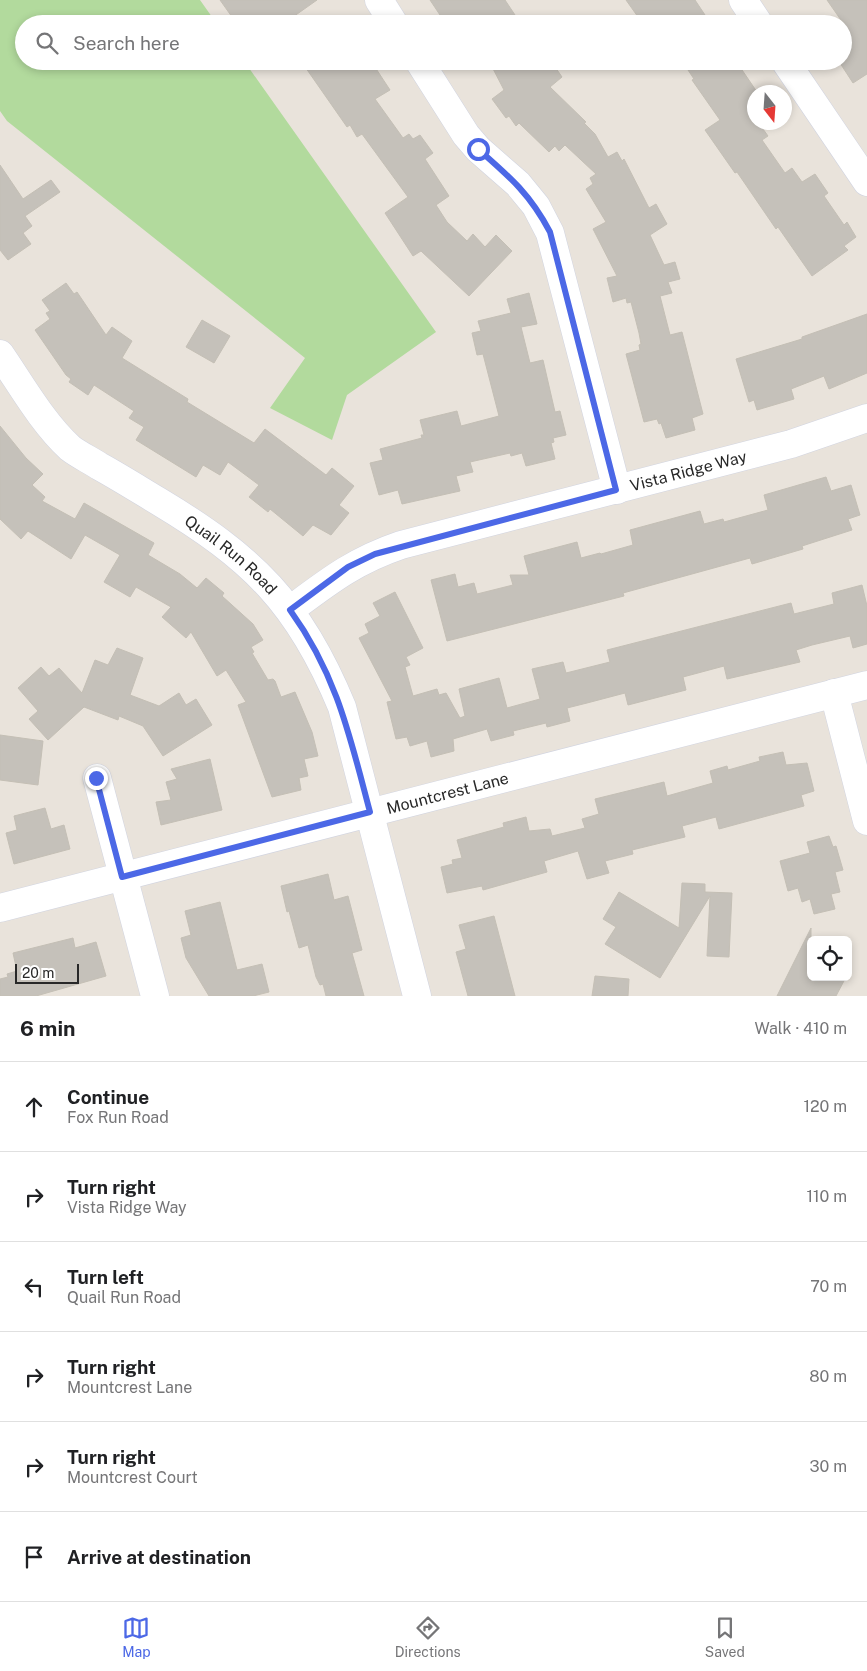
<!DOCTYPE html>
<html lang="en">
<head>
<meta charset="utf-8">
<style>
	:root { --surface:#fff; --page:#f2f2f2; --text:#202124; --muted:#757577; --line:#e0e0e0; --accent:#4c68e6 }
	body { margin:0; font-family:"Public Sans",sans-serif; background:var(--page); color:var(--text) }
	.controls { position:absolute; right:15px; bottom:15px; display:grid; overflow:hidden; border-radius:8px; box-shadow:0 2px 8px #0003 }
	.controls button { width:45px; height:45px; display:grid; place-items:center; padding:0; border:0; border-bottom:1px solid var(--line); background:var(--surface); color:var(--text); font:25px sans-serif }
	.compass { position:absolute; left:747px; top:85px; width:45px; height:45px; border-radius:50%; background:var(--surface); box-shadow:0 2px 8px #0003; rotate:163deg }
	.scale { position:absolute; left:15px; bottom:12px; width:64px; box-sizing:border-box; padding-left:5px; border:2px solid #282828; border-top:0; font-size:14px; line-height:18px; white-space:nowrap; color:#282828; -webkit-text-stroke:4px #fff; paint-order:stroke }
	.stop { position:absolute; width:15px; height:15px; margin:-11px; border:4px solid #4c68e6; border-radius:50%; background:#fff }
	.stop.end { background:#4c68e6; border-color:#fff; box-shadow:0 1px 5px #0008 }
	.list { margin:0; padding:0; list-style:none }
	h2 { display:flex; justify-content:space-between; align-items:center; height:65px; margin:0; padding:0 20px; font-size:21px }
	h2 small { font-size:16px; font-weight:400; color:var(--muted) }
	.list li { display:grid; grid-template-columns:32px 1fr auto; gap:15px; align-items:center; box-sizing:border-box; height:90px; padding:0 20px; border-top:1px solid var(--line) }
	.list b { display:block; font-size:19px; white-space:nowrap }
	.list p { margin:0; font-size:16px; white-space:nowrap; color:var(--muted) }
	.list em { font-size:16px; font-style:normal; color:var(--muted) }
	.icon { flex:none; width:28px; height:28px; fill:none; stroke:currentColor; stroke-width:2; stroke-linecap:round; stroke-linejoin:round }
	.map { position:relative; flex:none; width:867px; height:996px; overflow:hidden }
	.search { position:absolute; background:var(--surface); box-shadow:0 2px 8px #0003; left:15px; right:15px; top:15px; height:55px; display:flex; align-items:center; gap:12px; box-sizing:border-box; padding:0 18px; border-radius:28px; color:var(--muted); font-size:19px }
	.sheet { height:605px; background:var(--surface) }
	nav { display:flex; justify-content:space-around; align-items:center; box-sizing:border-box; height:70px; border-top:1px solid var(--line); background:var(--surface); font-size:14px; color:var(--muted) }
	nav a { display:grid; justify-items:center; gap:2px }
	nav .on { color:var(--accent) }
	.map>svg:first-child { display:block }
</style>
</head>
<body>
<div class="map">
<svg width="867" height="996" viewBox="0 0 867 996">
	<rect width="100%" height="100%" fill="#e9e3db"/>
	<polygon fill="#b2da9d" points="0,0 200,0 217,24 24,24 24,61 244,61 436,332 347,395 332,440 270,408 305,358 7,121 0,111"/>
	<g fill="#c5c1ba" stroke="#c4bfb5">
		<polygon points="220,0 317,0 283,24 237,24"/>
		<polygon points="430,0 505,0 521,24 446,24"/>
		<polygon points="626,0 695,0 705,15 693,24 643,24"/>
		<polygon points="827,0 867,0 867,74 853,83 840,63 843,61 843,23"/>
		<polygon points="301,61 371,61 390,90 375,99 403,138 409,134 413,139 420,135 433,153 425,159 449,196 436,205 447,222 467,241 473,234 485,247 496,235 512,251 469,296 421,251 413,256 385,213 408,197 362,134 357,137 350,125 347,127"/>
		<polygon points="489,61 551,61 562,77 550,87 586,122 584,123 595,134 608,157 617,152 622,161 624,159 649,208 656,204 667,224 650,235 664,265 675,262 680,279 668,282 672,293 660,296 670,335 682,332 703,414 692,418 695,430 666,438 661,423 659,424 657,419 644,422 626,354 640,350 639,345 641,344 639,333 631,302 627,303 626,298 613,302 607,278 617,276 593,229 606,222 586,189 593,184 590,178 596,174 565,145 559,151 555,146 549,152 519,123 516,126 509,116 506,118 492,99 504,90"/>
		<polygon points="701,61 736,61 757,92 754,92 754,122 758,122 768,136 762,140 785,173 792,168 802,182 815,174 828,193 824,196 844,225 847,222 856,237 844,246 848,250 812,276 778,227 776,229 737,172 735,173 705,130 720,120 692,80 694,79 688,70"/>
		<polygon points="0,165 23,199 51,180 60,192 25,216 32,226 23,233 31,244 8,260 0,250"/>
		<polygon points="66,283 74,294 77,292 106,335 112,327 132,341 122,358 188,399 187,402 254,443 265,429 326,475 332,468 354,486 339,505 349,513 331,535 313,525 303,536 270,509 268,512 249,497 259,485 228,462 220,475 203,465 196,477 136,440 144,427 129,418 134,411 94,385 88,395 69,382 71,379 66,375 35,330 50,319 46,313 50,311 42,300"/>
		<polygon points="529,293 537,324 521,327 530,363 543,360 555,412 560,411 566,435 553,438 554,442 551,443 555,459 526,466 522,453 511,456 510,453 470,462 473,472 456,476 460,491 402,504 398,490 379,495 370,463 383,460 380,449 422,438 421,435 424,435 420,420 457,411 461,426 499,416 483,354 477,355 472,333 481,331 478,321 511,313 507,299"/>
		<polygon points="867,314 867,373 829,389 824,376 791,389 794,399 757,410 754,400 749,402 736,359 802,339 802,337"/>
		<polygon points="202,320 230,336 214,363 186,347"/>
		<polygon points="0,426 26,458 43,474 32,485 45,497 42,501 75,519 84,503 154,543 148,555 180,574 197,588 206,578 224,593 222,596 253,624 263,640 251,647 254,652 252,653 268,680 273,679 275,681 281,697 295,692 312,732 318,756 304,759 308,776 299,778 301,790 272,797 238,705 246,702 226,670 217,676 191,632 186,638 162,617 171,607 136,587 130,597 104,582 120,555 85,535 71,559 28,531 21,539 0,519"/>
		<polygon points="826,477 831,491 851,485 860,515 848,519 852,530 802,546 803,549 752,564 750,558 623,593 624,596 447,641 431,580 455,574 458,587 474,583 477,594 513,585 510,575 529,575 524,556 577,542 581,558 600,553 601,554 633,545 630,530 700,511 704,524 723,519 724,522 768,510 764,495"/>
		<polygon points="862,585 867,606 867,644 853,648 850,636 812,645 796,650 800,662 727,679 724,666 683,677 686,690 628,705 625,693 587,703 567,708 570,721 547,727 546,723 513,731 514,735 491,741 487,729 453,739 454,751 431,757 427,741 410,746 407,737 396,739 387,702 392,701 359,638 369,633 365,624 380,616 373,603 395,592 423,648 406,657 410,665 405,667 413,696 437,689 439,695 446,693 460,718 465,716 459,689 499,678 507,708 540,699 532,669 563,662 566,673 610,662 607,650 791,603 794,614 834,604 832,593"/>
		<polygon points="117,648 143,658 130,695 159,706 179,693 186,705 196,699 212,725 163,756 143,726 119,716 118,720 84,707 48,740 29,719 38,711 18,688 41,667 49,676 59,668 82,693 95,660 108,665"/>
		<polygon points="0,735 43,741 38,785 0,780"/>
		<polygon points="783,752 786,765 807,763 814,791 801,795 804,806 719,829 716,817 682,826 685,837 632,850 633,854 605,861 609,873 587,879 578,851 544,861 547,872 483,890 482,886 447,893 441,867 453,864 452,860 462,858 457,840 504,827 503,823 526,817 529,831 550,829 552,836 585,828 582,819 599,814 595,799 664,782 667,796 713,783 710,771 727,766 728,770 760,761 759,757"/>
		<polygon points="210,759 222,810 161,825 156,802 171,800 166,782 177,779 171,769"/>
		<polygon points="45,808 51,829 64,825 70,849 14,864 6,833 17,830 14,816"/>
		<polygon points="829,836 833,847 836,846 843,870 835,872 840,892 831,894 835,909 814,914 810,899 802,902 798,888 788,891 780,861 810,853 807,842"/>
		<polygon points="328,874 334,900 348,896 362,950 352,953 364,996 326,996 323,984 320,985 316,977 308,945 299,948 289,911 287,912 281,886"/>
		<polygon points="682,883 705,884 705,892 732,893 729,957 707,956 710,896 660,978 605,944 616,927 603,919 619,892 679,928"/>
		<polygon points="220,902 237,970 262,964 269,992 253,996 209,996 186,958 181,938 191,935 185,911"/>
		<polygon points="494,916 515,996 468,996 456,952 466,949 459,925"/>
		<polygon points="811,928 811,977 846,977 836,996 777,996"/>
		<polygon points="73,938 75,948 96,942 106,976 36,996 0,996 0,979 8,977 7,974 17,971 13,953"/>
		<polygon points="595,976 629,979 628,996 592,996"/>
	</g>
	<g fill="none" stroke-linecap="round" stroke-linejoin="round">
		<g stroke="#d1d4e0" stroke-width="29">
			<g id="minor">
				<polyline points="379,0 394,24"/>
				<polyline points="743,0 759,24"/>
				<polyline points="419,61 466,135 478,149 518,184 536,206 550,233 617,490"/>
				<polyline points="785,61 867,182"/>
				<path id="s1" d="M0,354C22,386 42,422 70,448C79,455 90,460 99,466C119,477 138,489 158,501C253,558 299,603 342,707L417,996"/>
				<path id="s2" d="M290,610C329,581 354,561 401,545L791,444L867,418"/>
				<polyline points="834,693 867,821"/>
				<polyline points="97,778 155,996"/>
				<path id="s3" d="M0,908L867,685"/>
			</g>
		</g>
		<use href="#minor" stroke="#fff" stroke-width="28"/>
	</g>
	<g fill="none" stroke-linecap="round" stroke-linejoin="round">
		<path stroke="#4c68e6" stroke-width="6" d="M96,778L122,877L370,812C350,737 337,675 290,610L348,567L375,554L616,490L550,232C530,194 510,177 478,149"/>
	</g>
	<g text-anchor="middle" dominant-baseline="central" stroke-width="5" stroke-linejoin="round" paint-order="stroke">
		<g font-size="16" fill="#282828" stroke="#fff">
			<text stroke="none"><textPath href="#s2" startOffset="426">Vista Ridge Way</textPath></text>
			<text stroke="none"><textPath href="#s1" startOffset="311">Quail Run Road</textPath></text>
			<text stroke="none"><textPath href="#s3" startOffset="462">Mountcrest Lane</textPath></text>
		</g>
	</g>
</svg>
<div class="controls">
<button><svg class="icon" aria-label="locate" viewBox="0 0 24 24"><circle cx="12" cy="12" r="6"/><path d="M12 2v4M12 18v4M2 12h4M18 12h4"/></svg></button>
</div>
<svg class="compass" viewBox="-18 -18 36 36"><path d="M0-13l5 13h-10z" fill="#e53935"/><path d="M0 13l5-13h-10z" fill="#757577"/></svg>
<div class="scale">20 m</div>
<div class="stop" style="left:478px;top:149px"></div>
<div class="stop end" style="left:96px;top:778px"></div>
<div class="search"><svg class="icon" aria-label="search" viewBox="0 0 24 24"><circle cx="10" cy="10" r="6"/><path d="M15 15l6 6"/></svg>Search here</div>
</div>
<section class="sheet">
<h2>6 min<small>Walk · 410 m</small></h2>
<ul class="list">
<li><svg class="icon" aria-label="ahead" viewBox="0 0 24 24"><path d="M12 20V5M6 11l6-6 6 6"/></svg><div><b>Continue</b><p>Fox Run Road</p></div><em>120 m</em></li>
<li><svg class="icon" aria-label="right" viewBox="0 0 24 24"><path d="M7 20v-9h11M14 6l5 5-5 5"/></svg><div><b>Turn right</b><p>Vista Ridge Way</p></div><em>110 m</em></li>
<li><svg class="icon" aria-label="left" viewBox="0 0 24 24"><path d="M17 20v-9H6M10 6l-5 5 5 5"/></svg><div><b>Turn left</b><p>Quail Run Road</p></div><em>70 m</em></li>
<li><svg class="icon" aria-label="right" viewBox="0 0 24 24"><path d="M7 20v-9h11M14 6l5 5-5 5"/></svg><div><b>Turn right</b><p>Mountcrest Lane</p></div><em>80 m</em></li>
<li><svg class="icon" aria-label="right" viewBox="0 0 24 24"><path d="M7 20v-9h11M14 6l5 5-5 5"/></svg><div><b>Turn right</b><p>Mountcrest Court</p></div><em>30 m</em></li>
<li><svg class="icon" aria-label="arrive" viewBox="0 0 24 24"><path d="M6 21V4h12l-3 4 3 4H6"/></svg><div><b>Arrive at destination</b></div></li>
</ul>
</section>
<nav>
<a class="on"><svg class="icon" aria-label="map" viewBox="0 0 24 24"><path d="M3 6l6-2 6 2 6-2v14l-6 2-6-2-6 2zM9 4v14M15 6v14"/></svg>Map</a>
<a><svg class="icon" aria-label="directions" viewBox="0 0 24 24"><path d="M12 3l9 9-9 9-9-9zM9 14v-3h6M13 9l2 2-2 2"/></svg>Directions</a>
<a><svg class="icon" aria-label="saved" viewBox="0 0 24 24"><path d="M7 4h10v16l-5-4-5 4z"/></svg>Saved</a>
</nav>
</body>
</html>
